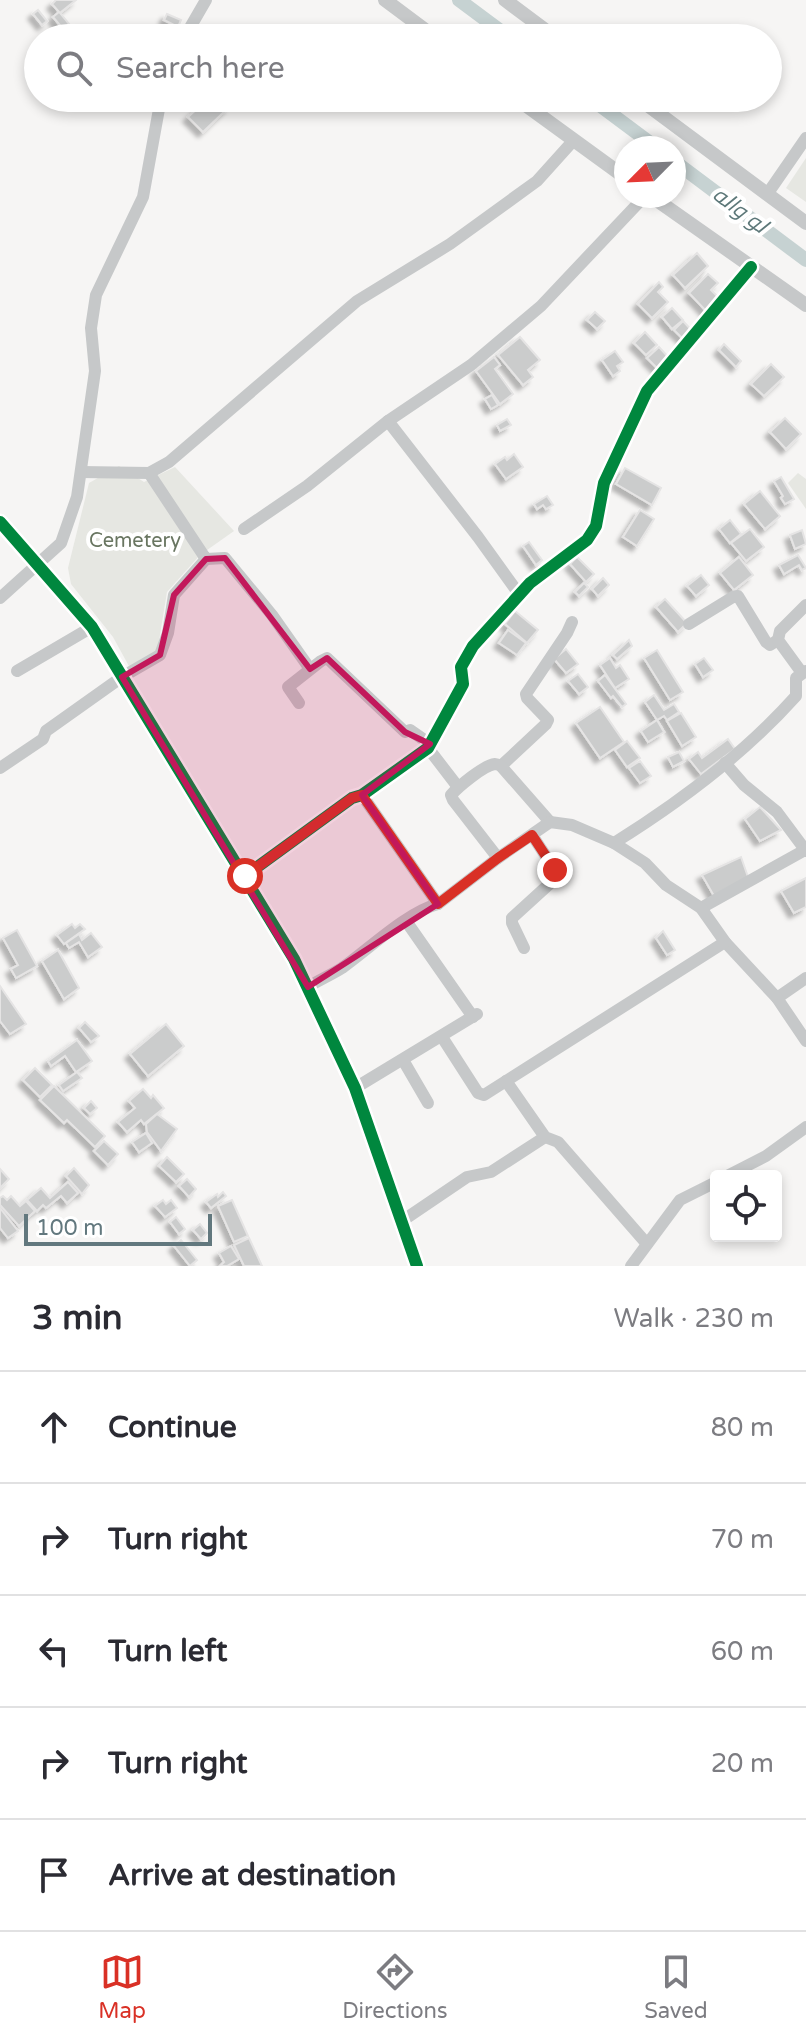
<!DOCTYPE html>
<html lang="en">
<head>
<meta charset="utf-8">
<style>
	:root { --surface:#fff; --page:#f7f7f7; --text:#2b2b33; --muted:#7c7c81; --line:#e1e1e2; --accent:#d93025 }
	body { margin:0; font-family:"Varela Round",Cairo,sans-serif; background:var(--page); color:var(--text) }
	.controls { position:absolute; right:24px; bottom:24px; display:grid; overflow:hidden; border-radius:8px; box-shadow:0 4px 12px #0003 }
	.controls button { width:72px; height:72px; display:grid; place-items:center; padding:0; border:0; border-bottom:2px solid var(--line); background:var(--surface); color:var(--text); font:40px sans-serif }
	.compass { position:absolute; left:614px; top:136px; width:72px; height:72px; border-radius:50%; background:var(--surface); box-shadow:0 4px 12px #0003; rotate:246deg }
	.scale { position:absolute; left:24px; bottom:20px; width:188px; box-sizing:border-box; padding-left:8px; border:4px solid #62787e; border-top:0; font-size:22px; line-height:28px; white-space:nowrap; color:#62787e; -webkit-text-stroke:6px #fff; paint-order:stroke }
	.stop { position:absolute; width:24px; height:24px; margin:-18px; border:6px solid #d93025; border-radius:50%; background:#fff }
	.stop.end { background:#d93025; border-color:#fff; box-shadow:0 2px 8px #0008 }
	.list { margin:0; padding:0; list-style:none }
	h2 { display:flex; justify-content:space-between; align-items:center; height:104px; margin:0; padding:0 32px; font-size:34px }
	h2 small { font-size:26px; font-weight:400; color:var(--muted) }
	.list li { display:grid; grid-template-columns:52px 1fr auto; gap:24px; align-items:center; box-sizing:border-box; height:112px; padding:0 32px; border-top:2px solid var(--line) }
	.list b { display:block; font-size:30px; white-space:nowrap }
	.list em { font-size:26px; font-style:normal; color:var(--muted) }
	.icon { flex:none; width:44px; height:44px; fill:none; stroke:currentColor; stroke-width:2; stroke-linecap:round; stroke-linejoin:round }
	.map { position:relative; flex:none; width:806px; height:1266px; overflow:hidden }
	.search { position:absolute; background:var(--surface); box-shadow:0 4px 12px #0003; left:24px; right:24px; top:24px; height:88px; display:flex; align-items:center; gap:20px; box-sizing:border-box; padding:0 28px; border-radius:44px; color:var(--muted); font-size:30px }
	.sheet { height:664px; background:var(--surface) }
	nav { display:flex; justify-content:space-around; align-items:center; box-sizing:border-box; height:112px; border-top:2px solid var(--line); background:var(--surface); font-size:22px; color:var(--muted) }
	nav a { display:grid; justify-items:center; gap:4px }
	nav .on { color:var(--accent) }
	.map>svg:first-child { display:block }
</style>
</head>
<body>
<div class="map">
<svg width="806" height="1266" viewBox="0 0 806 1266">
	<defs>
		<filter id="shadow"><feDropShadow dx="-5" dy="5" stdDeviation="2" flood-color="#0004"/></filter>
	</defs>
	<rect width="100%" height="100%" fill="#f6f5f4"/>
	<g fill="#e6e7e2">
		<polygon points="806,158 806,202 786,188"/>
		<polygon points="119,466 144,482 175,467 234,531 200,555 167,592 157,653 130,668 113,637 71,584 68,568 89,483"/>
		<polygon points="798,473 806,479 806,509 788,483"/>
	</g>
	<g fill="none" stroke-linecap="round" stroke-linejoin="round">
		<g stroke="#c6d2d2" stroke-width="14">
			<polyline points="459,0 510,38"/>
			<polyline points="590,98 657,148"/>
			<polyline points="674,161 806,260"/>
		</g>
	</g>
	<g fill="#cbcccc" stroke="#e5e4e4" stroke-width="2" filter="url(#shadow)">
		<polygon points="56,0 76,0 60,13 70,25 64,30 53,17 59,12 52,4"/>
		<polygon points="38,10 47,21 42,25 33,14"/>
		<polygon points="167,14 181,20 178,27 164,20"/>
		<polygon points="209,98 220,98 229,107 203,132 188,117"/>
		<polygon points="697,253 708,266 685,288 673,275"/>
		<polygon points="708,274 718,283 711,290 721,300 708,313 689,293"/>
		<polygon points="659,282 663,287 658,292 668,302 652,318 638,304"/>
		<polygon points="672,308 683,320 672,329 662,317"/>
		<polygon points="595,312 605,321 597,329 587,320"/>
		<polygon points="683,321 694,333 685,341 674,330"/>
		<polygon points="645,332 657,345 646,355 634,343"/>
		<polygon points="520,337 540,360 528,370 533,377 523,385 498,355"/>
		<polygon points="724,344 741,361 736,367 719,350"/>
		<polygon points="659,347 670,359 659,370 647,358"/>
		<polygon points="615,351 623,362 617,366 620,371 613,376 602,360"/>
		<polygon points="494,357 500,365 495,369 513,394 500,404 476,371"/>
		<polygon points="771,364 784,377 764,396 751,384"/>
		<polygon points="492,395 498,405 491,409 485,399"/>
		<polygon points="785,418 801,434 786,449 770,432"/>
		<polygon points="507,419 511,425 500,431 497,425"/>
		<polygon points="514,454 523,467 506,479 495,464 505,457 507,460"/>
		<polygon points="625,468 661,488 652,505 616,484"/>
		<polygon points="781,477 794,499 785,504 781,498 783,496 774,481"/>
		<polygon points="760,491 780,516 765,529 744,504"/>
		<polygon points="547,496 553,505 546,509 543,505 537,509 534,504"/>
		<polygon points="640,510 654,519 637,546 623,537"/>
		<polygon points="730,520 741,534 730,543 719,529"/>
		<polygon points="750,529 764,547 746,561 731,543"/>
		<polygon points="802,530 806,544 795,549 790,535"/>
		<polygon points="529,542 542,560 536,565 523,546"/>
		<polygon points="798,555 806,568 802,570 799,565 784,574 779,565"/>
		<polygon points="577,557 594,574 586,582 570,564"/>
		<polygon points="739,557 753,575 734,590 720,573"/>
		<polygon points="701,575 709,585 696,596 687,586"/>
		<polygon points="603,578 609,585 598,596 592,589"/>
		<polygon points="584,583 588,587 579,596 575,592"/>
		<polygon points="665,599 687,623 678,632 656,607"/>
		<polygon points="515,611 538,630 527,643 505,624"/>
		<polygon points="508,630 526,643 517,655 499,643"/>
		<polygon points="629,640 632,646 617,659 613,655"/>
		<polygon points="566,649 578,664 566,673 554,659"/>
		<polygon points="657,650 683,692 670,700 644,658"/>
		<polygon points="610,658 616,668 620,665 629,679 615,688 600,665"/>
		<polygon points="704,658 713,670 703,677 695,664"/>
		<polygon points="578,674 588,687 579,694 568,681"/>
		<polygon points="605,675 626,704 622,707 613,696 611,698 598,681"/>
		<polygon points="654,695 664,710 674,704 679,712 667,720 664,716 657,720 645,702"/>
		<polygon points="600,707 624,742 600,758 576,723"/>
		<polygon points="681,713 696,737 682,746 667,721"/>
		<polygon points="657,720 664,732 648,742 641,731"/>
		<polygon points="728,739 735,749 701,774 689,759 698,752 702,758"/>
		<polygon points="627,741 640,758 627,767 615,750"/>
		<polygon points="679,752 684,761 673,767 668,757"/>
		<polygon points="640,761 651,776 640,783 629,768"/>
		<polygon points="760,807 781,830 760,841 745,819"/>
		<polygon points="741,857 748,877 714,896 702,875"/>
		<polygon points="806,878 806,907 794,913 781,891"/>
		<polygon points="72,924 75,928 80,924 85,929 64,944 57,935"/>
		<polygon points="17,930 37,966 16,978 11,969 18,965 3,938"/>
		<polygon points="663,931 675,950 667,955 656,938"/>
		<polygon points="91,933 102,947 88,957 79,942 69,948 66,943 79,934 82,940"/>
		<polygon points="58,950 79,988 64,999 42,961"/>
		<polygon points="0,986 26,1024 10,1034 0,1021"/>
		<polygon points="85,1022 99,1036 91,1042 79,1028"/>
		<polygon points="166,1024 184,1046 148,1076 130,1054"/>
		<polygon points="77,1040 92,1061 76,1072 65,1056 51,1066 48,1061"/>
		<polygon points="35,1068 52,1085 40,1097 23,1080"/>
		<polygon points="77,1072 82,1078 63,1091 59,1085"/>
		<polygon points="54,1086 105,1136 95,1147 67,1120 64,1123 40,1100"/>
		<polygon points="143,1089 151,1098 153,1095 164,1108 144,1124 141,1120 127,1132 118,1122 135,1108 129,1101"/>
		<polygon points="91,1101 97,1108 90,1114 84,1108"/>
		<polygon points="157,1114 177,1129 161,1151 147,1132 146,1124"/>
		<polygon points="146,1133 152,1143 139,1152 132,1142"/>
		<polygon points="104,1141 118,1154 108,1165 94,1151"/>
		<polygon points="167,1157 184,1174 176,1182 159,1166"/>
		<polygon points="74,1168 89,1185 82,1194 66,1176"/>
		<polygon points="0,1169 9,1179 0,1188"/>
		<polygon points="187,1179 196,1189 189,1197 179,1186"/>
		<polygon points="68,1182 78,1193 67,1203 61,1196 46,1208 43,1205 37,1211 27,1200 41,1188 50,1198"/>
		<polygon points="223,1192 226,1196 211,1208 206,1202 217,1194 218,1197"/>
		<polygon points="3,1196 7,1200 11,1196 20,1206 26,1201 35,1211 19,1226 0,1205 0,1198"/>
		<polygon points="163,1200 166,1204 171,1200 177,1208 165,1217 155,1206"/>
		<polygon points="232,1200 248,1236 234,1242 218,1206"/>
		<polygon points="0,1208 18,1231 8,1238 0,1228"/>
		<polygon points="176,1217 185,1229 179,1234 170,1222"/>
		<polygon points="200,1224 207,1233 201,1239 193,1230"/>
		<polygon points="249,1238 262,1266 244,1266 234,1245"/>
		<polygon points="181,1240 197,1260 190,1266 174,1246"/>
		<polygon points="231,1246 239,1259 227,1266 220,1266 224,1262 219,1253"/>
	</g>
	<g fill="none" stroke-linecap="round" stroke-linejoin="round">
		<g stroke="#c6c8c9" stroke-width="12">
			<polyline points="184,38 206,0"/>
			<polyline points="768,193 806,138"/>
			<polyline points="388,421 478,537 519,594"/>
			<polyline points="81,472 149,473 169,462 357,301 450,244 537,181 573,141"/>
			<polyline points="149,473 206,559 225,558 272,615 310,669"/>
			<polyline points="0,522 92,627 294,959 355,1088 417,1266"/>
			<polyline points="244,529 307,486 388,421 471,365 541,306 645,196"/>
			<polyline points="0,598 61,543 77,497 95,371 91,328 96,295 143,197 161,98"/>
			<polyline points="689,624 733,597 738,596 766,642 770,645 778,640"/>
			<polyline points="17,671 92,627"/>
			<polyline points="802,673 778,640 780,631 806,605"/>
			<polyline points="299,703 288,687 321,661 327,658 405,732 410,730 430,744"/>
			<polyline points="428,748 458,787"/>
			<polyline points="725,763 744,785 777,812 806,851"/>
			<polyline points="501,766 546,724 548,720 527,698 526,694 567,633 572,622"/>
			<polyline points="0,768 43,739 46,731 122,677 160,655 168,633 174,595 206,559"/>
			<polyline points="362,795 438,904"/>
			<path d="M614,843C680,802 744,754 796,696V678L806,671"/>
			<path d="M498,858L453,800L451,795C458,787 484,765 495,764C497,764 499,765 501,766L550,822"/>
			<polyline points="245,876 352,798 362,795 428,748 463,684 461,667 473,646 530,583 587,540 596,526 604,483 647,391 751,267"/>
			<polyline points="701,908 805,850"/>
			<polyline points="406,921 473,1017"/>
			<polyline points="524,948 512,923 512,918 557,877 555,870 532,835"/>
			<path d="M308,987C319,980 331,975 342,968C369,949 407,912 438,904L498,858L550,822L572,825L614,843L645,863L666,885L701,908L725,942L777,998L806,978"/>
			<polyline points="777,998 806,1041"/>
			<polyline points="442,1037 478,1093 484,1095 725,942"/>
			<polyline points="403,1060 428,1103"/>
			<polyline points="506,1081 545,1137 558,1142 647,1244"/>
			<polyline points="355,1088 477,1014"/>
			<polyline points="727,1176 766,1156 806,1127"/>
			<polyline points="402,1221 467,1177 491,1172 545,1137"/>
			<polyline points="631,1266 680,1200 716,1182"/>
		</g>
		<g stroke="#c6c8c9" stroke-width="14">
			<polyline points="385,0 436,38"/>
			<polyline points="505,0 556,38"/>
			<polyline points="516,98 626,178"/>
			<polyline points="638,98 806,223"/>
			<polyline points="651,196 806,305"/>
		</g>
		<g stroke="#fff" stroke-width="17">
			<g id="cycleway">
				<polyline points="0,522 92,627 294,959 355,1088 417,1266"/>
				<polyline points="245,876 352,798 362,795 428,748 463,684 461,667 473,646 530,583 587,540 596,526 604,483 647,391 751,267"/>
			</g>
		</g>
		<use href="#cycleway" stroke="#00873e" stroke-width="12"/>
	</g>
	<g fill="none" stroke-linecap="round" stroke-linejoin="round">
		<polyline stroke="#d93025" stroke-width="10" points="245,876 352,798 362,795 438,904 498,858 532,835 555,870"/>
	</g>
	<path fill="#c2185b" fill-opacity="0.2" stroke="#c2185b" stroke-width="6" stroke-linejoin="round" d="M225,558L310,669L327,658L405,732L430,744L362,795L438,904L308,987L122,677L160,655L174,595L206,559Z"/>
	<g text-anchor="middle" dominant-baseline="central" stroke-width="8" stroke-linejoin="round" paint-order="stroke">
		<g font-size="20" fill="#697661" stroke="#fff">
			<text x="135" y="541">Cemetery</text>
		</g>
		<g font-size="22" font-style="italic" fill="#5d7879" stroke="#fff">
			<text transform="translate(740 210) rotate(37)">لو واله</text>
		</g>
	</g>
</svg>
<div class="controls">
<button><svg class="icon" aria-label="locate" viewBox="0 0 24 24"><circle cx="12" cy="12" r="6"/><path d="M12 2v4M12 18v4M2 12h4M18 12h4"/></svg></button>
</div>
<svg class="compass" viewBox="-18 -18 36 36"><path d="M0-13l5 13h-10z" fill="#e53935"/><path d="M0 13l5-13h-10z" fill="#7c7c81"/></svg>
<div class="scale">100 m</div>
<div class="stop" style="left:245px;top:876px"></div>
<div class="stop end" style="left:555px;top:870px"></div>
<div class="search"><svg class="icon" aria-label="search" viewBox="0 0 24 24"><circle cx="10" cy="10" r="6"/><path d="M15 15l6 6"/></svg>Search here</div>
</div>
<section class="sheet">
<h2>3 min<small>Walk · 230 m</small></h2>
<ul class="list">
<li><svg class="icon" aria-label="ahead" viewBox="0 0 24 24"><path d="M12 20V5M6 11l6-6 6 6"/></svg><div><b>Continue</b></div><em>80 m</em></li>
<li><svg class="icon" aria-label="right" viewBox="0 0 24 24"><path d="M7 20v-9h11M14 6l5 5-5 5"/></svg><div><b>Turn right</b></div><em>70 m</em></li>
<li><svg class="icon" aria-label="left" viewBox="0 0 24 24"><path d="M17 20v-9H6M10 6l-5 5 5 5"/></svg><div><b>Turn left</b></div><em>60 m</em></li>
<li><svg class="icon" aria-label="right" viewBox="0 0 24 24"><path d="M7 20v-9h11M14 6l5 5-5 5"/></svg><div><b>Turn right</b></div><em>20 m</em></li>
<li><svg class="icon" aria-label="arrive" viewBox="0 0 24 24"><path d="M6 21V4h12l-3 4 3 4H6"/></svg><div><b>Arrive at destination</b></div></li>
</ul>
</section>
<nav>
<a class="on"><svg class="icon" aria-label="map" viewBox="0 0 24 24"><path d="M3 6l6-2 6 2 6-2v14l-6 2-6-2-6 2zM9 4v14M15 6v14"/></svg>Map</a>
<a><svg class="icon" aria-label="directions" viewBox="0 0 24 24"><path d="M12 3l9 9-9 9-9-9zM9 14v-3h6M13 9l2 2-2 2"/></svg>Directions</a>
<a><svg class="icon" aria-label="saved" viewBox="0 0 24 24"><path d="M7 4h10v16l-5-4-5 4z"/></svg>Saved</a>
</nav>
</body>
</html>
